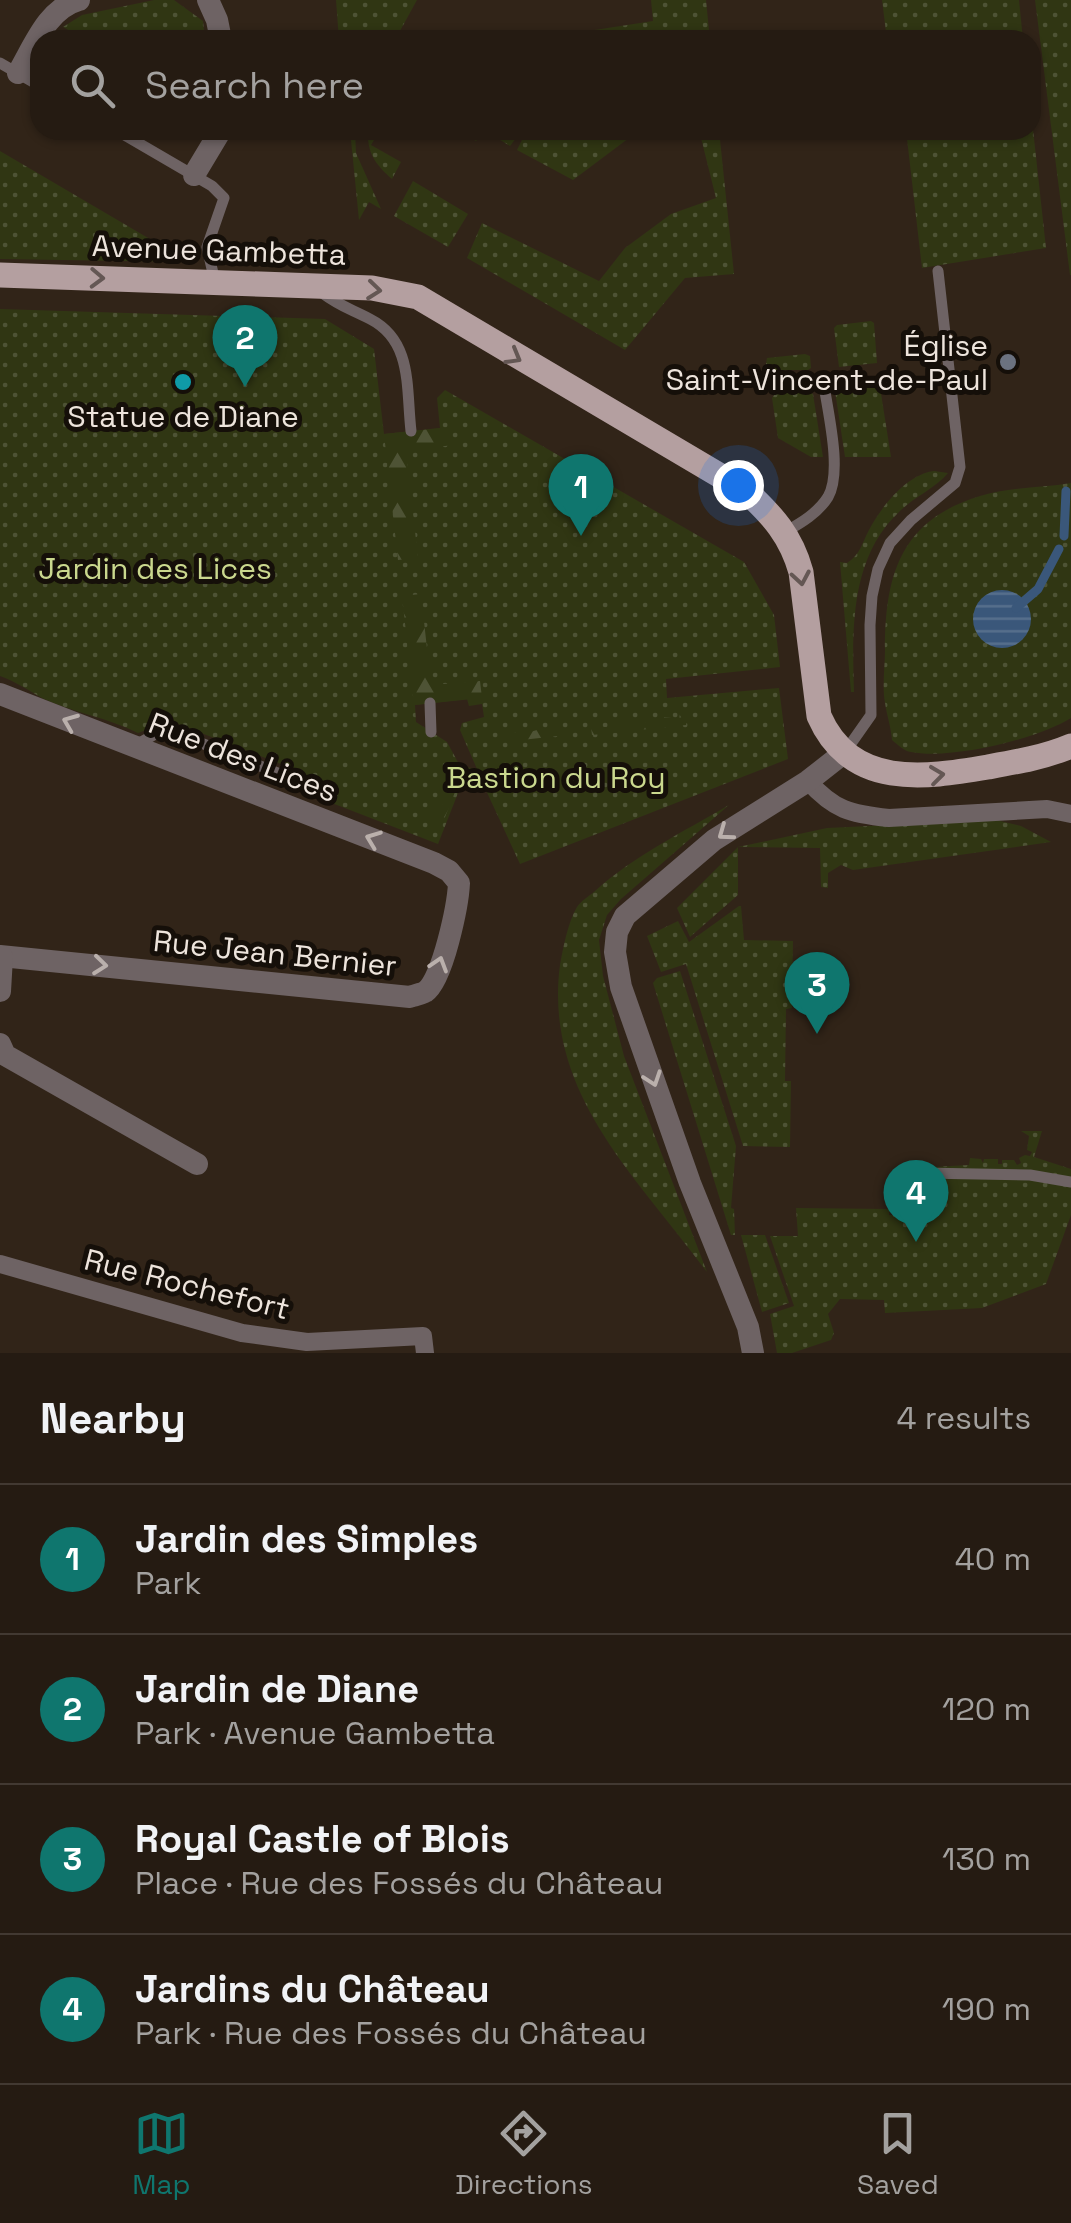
<!DOCTYPE html>
<html lang="en">
<head>
<meta charset="utf-8">
<style>
	:root { --surface:#251b12; --page:#2d241b; --text:#f1f3f6; --muted:#a3a19f; --line:#423932; --accent:#0f766e }
	body { margin:0; font-family:"Space Grotesk",sans-serif; background:var(--page); color:var(--text) }
	.you { position:absolute; left:738px; top:485px; width:35px; height:35px; margin:-25px; border:8px solid #fff; border-radius:50%; background:#1a73e8; box-shadow:0 0 0 15px #1a73e833 }
	.badge { display:grid; place-items:center; width:65px; height:65px; border-radius:50%; background:var(--accent); color:#fff; font-size:32px; font-weight:700 }
	.pin { position:absolute; translate:-50% -82px; filter:drop-shadow(0 2px 5px #0008) }
	.pin::after { content:''; position:absolute; top:52px; width:35px; height:30px; background:inherit; clip-path:polygon(0 0,100% 0,50% 100%) }
	.list { margin:0; padding:0; list-style:none }
	h2 { display:flex; justify-content:space-between; align-items:center; height:130px; margin:0; padding:0 40px; font-size:42px }
	h2 small { font-size:32px; font-weight:400; color:var(--muted) }
	.list li { display:grid; grid-template-columns:65px 1fr auto; gap:30px; align-items:center; box-sizing:border-box; height:150px; padding:0 40px; border-top:2px solid var(--line) }
	.list b { display:block; font-size:38px; white-space:nowrap }
	.list p { margin:0; font-size:32px; white-space:nowrap; color:var(--muted) }
	.list em { font-size:32px; font-style:normal; color:var(--muted) }
	.icon { flex:none; width:55px; height:55px; fill:none; stroke:currentColor; stroke-width:2; stroke-linecap:round; stroke-linejoin:round }
	.map { position:relative; flex:none; width:1071px; height:1353px; overflow:hidden }
	.search { position:absolute; background:var(--surface); box-shadow:0 2px 8px #0004; left:30px; right:30px; top:30px; height:110px; display:flex; align-items:center; gap:25px; box-sizing:border-box; padding:0 35px; border-radius:30px; color:var(--muted); font-size:38px }
	.sheet { height:730px; background:var(--surface) }
	nav { display:flex; justify-content:space-around; align-items:center; box-sizing:border-box; height:140px; border-top:2px solid var(--line); background:var(--surface); font-size:28px; color:var(--muted) }
	nav a { display:grid; justify-items:center; gap:5px }
	nav .on { color:var(--accent) }
	.map>svg:first-child { display:block }
</style>
</head>
<body>
<div class="map">
<svg width="1071" height="1353" viewBox="0 0 1071 1353">
	<defs>
		<pattern id="green-dots" width="8" height="8" patternUnits="userSpaceOnUse" patternTransform="scale(2.5)"><rect width="8" height="8" fill="#303613"/><path d="M2 2h.1M6 6h.1" fill="none" stroke="#4e5335" stroke-width="1.8" stroke-linecap="round"/></pattern>
		<pattern id="forest-firs" width="22" height="20" patternUnits="userSpaceOnUse" patternTransform="scale(2.5)"><rect width="22" height="20" fill="#303613"/><path d="M5 1l3.5 6h-7zM16 11l3.5 6h-7z" fill="#4e5335"/></pattern>
		<pattern id="water-rules" width="6" height="5" patternUnits="userSpaceOnUse" patternTransform="scale(2.5)"><rect width="6" height="5" fill="#3a577a"/><path d="M0 2.5h6" fill="none" stroke="#576f8c"/></pattern>
	</defs>
	<rect width="100%" height="100%" fill="#312418"/>
	<g fill="url(#green-dots)" fill-rule="evenodd">
		<polygon points="154,0 174,0 203,21 205,40 86,40 63,27 82,15"/>
		<polygon points="336,0 417,0 395,40 339,40"/>
		<polygon points="651,0 706,0 710,40 590,40 588,31 653,21"/>
		<polygon points="882,0 1019,0 1023,40 887,40"/>
		<polygon points="1035,0 1071,0 1071,275 1070,275"/>
		<polygon points="1031,111 1046,248 922,268 906,130 1031,130"/>
		<polygon points="350,130 355,130 356,153 381,209 369,202 359,220"/>
		<path d="M368,130H380L371,145L401,162L392,179C375,164 367,153 368,130Z"/>
		<polygon points="458,130 522,130 510,146 484,130 476,141"/>
		<polygon points="527,130 664,130 643,137 637,132 573,180 517,150"/>
		<polygon points="699,130 719,130 734,274 685,278 625,350 467,258 482,223 599,281 625,248 671,214 716,198"/>
		<polygon points="0,151 189,262 0,259"/>
		<polygon points="413,181 468,214 448,247 394,216"/>
		<path d="M0,309L325,319L374,349L384,434L440,428L437,398L445,390L744,562L774,615L780,667L666,679L667,698L779,688L788,759L520,864L484,786L462,783L438,844L280,783L286,766L178,724L167,722L138,733C106,717 74,713 42,698C28,690 16,682 0,676ZM467,699L469,706L482,704L484,717L462,723L460,730L477,769L460,766L447,742L416,722L415,705Z"/>
		<polygon points="871,321 874,323 877,363 839,367 834,328 837,325"/>
		<polygon points="805,354 810,356 811,368 808,370 765,370 767,358"/>
		<polygon points="876,383 880,387 891,457 845,457 835,391 839,387"/>
		<polygon points="808,391 813,394 823,457 811,457 778,438 772,398 775,394"/>
		<path d="M934,471L948,473C936,488 914,497 900,511C850,557 852,629 854,692H851L840,562L847,563C860,555 862,543 869,530C881,507 907,474 934,471Z"/>
		<path d="M1071,483V718C1037,739 952,760 911,752C904,751 898,745 892,740C891,727 887,716 885,703C882,687 885,666 885,650C885,574 901,520 980,496C1008,487 1042,488 1071,483Z"/>
		<path d="M729,805L621,899L607,915L599,940L603,976L624,1056L707,1272C638,1178 543,1093 560,965C563,948 568,922 577,907C581,901 589,896 595,891C634,856 683,832 729,805Z"/>
		<polygon points="996,820 1021,826 1051,842 853,870 841,865 828,873 828,888 821,887 820,848 738,847 738,895 690,937 677,908 738,847 827,828"/>
		<polygon points="739,906 741,906 744,940 793,941 792,1008 786,1009 785,1081 791,1081 790,1147 743,1146 686,964 661,972 647,936 678,921 689,942"/>
		<polygon points="680,971 736,1146 731,1208 734,1209 735,1235 731,1235 653,983 657,978"/>
		<polygon points="1021,1131 1042,1131 1034,1157 1071,1169 1071,1215 1046,1284 982,1308 885,1313 884,1300 840,1299 828,1314 834,1333 831,1340 792,1353 777,1353 770,1314 794,1306 770,1236 798,1236 796,1208 889,1209 889,1215 895,1215 896,1169 969,1165 970,1158 981,1159 983,1163 984,1159 998,1159 998,1164 1002,1164 1002,1160 1014,1160 1017,1165 1021,1163 1019,1158 1025,1155 1030,1156 1032,1152 1027,1150 1029,1136"/>
		<polygon points="741,1235 765,1235 789,1303 762,1312"/>
	</g>
	<g fill="url(#forest-firs)">
		<polygon points="451,427 453,445 406,451 418,558 398,560 384,434"/>
		<polygon points="421,594 431,685 480,681 482,698 414,705 402,596"/>
		<polygon points="689,713 686,725 592,735 591,727 615,727 617,723 629,721 634,723 635,720 645,719 646,723 650,719 663,722 664,717 679,719 680,714"/>
		<polygon points="544,728 545,732 560,731 558,736 503,742 505,731 519,733 520,729 530,729 530,732"/>
		<polygon points="451,785 457,787 441,827 433,824 427,814 433,808 439,812"/>
	</g>
	<circle fill="url(#water-rules)" cx="1002" cy="619" r="29"/>
	<g fill="none" stroke-linecap="round" stroke-linejoin="round">
		<g stroke="#3a577a" stroke-width="9">
			<polyline points="1064,536 1066,491"/>
			<polyline points="1016,608 1038,589 1059,549"/>
		</g>
		<g stroke="#6e6364" stroke-width="11">
			<polyline points="0,63 40,86"/>
			<polyline points="116,130 212,186 224,198 207,247 215,282"/>
			<path d="M321,292C341,307 349,308 370,319C413,341 406,388 411,431"/>
			<path d="M785,532C801,523 818,513 828,497C843,471 827,409 823,379"/>
			<polyline points="430,703 431,732"/>
			<polyline points="134,746 159,732 173,732 283,775"/>
			<polyline points="845,752 871,715 870,625 872,596 878,569 890,543 911,520 955,483 960,467 938,271"/>
			<polyline points="923,1173 1030,1175 1071,1182"/>
		</g>
		<g stroke="#6e6364" stroke-width="18">
			<path d="M808,781C834,810 850,814 889,818L1047,809L1071,814"/>
			<polyline points="0,1264 242,1333 307,1342 423,1336 425,1353"/>
		</g>
		<g stroke="#6e6364" stroke-width="22">
			<polyline points="208,0 217,20 221,40"/>
			<path d="M18,73C34,46 47,9 79,0"/>
			<polyline points="194,175 221,130"/>
			<path d="M0,694L434,863L449,871L459,883C458,904 443,980 425,992C424,993 412,996 410,997L0,956"/>
			<polyline points="0,991 2,957"/>
			<polyline points="0,1044 5,1055 197,1164"/>
			<polyline points="753,1353 748,1327 690,1183 621,987 615,952 617,932 625,916 714,840 808,781 845,752"/>
		</g>
		<path stroke="#b49fa0" stroke-width="25" d="M0,275L372,288L418,297L746,491C773,516 791,536 801,572L819,716C851,789 924,778 988,767C1016,762 1045,757 1071,746"/>
	</g>
	<defs><path id="oneway-chevron" d="M-2-3.5L2.5 0L-2 3.5" fill="none" stroke-width="1.6" stroke-linecap="round" stroke-linejoin="round" transform="scale(2.5)"/></defs>
	<g stroke="#645754">
		<use href="#oneway-chevron" transform="translate(97 278) rotate(2)"/>
		<use href="#oneway-chevron" transform="translate(374 290) rotate(6)"/>
		<use href="#oneway-chevron" transform="translate(514 357) rotate(30)"/>
		<use href="#oneway-chevron" transform="translate(801 578) rotate(80)"/>
		<use href="#oneway-chevron" transform="translate(937 775) rotate(-7)"/>
	</g>
	<g stroke="#bab0ac">
		<use href="#oneway-chevron" transform="translate(70 722) rotate(-158)"/>
		<use href="#oneway-chevron" transform="translate(725 833) rotate(144)"/>
		<use href="#oneway-chevron" transform="translate(373 839) rotate(-159)"/>
		<use href="#oneway-chevron" transform="translate(439 964) rotate(-73)"/>
		<use href="#oneway-chevron" transform="translate(100 965) rotate(6)"/>
		<use href="#oneway-chevron" transform="translate(653 1079) rotate(71)"/>
	</g>
	<circle fill="#6b7280" stroke="#150f09" stroke-width="4" cx="1008" cy="362" r="10"/>
	<circle fill="#0f9aa8" stroke="#150f09" stroke-width="4" cx="183" cy="382" r="10"/>
	<g text-anchor="middle" dominant-baseline="central" stroke-width="10" stroke-linejoin="round" paint-order="stroke">
		<g font-size="30" fill="#ede4dc" stroke="#150f09">
			<text transform="translate(219 250) rotate(2)">Avenue Gambetta</text>
			<text transform="translate(243 757) rotate(21)">Rue des Lices</text>
			<text transform="translate(275 953) rotate(6)">Rue Jean Bernier</text>
			<text transform="translate(187 1284) rotate(14)">Rue Rochefort</text>
		</g>
		<g font-size="30" fill="#ede4dc" stroke="#150f09" text-anchor="end">
			<text x="988" y="345">Église<tspan x="988" dy="34">Saint-Vincent-de-Paul</tspan></text>
			<text x="183" y="416" text-anchor="middle">Statue de Diane</text>
		</g>
		<g font-size="30" fill="#cad88e" stroke="#150f09">
			<text x="155" y="568">Jardin des Lices</text>
			<text x="556" y="777">Bastion du Roy</text>
		</g>
	</g>
</svg>
<div class="you"></div>
<div class="pin badge" style="left:581px;top:536px">1</div>
<div class="pin badge" style="left:245px;top:387px">2</div>
<div class="pin badge" style="left:817px;top:1034px">3</div>
<div class="pin badge" style="left:916px;top:1242px">4</div>
<div class="search"><svg class="icon" aria-label="search" viewBox="0 0 24 24"><circle cx="10" cy="10" r="6"/><path d="M15 15l6 6"/></svg>Search here</div>
</div>
<section class="sheet">
<h2>Nearby<small>4 results</small></h2>
<ul class="list">
<li><span class="badge">1</span><div><b>Jardin des Simples</b><p>Park</p></div><em>40 m</em></li>
<li><span class="badge">2</span><div><b>Jardin de Diane</b><p>Park · Avenue Gambetta</p></div><em>120 m</em></li>
<li><span class="badge">3</span><div><b>Royal Castle of Blois</b><p>Place · Rue des Fossés du Château</p></div><em>130 m</em></li>
<li><span class="badge">4</span><div><b>Jardins du Château</b><p>Park · Rue des Fossés du Château</p></div><em>190 m</em></li>
</ul>
</section>
<nav>
<a class="on"><svg class="icon" aria-label="map" viewBox="0 0 24 24"><path d="M3 6l6-2 6 2 6-2v14l-6 2-6-2-6 2zM9 4v14M15 6v14"/></svg>Map</a>
<a><svg class="icon" aria-label="directions" viewBox="0 0 24 24"><path d="M12 3l9 9-9 9-9-9zM9 14v-3h6M13 9l2 2-2 2"/></svg>Directions</a>
<a><svg class="icon" aria-label="saved" viewBox="0 0 24 24"><path d="M7 4h10v16l-5-4-5 4z"/></svg>Saved</a>
</nav>
</body>
</html>
